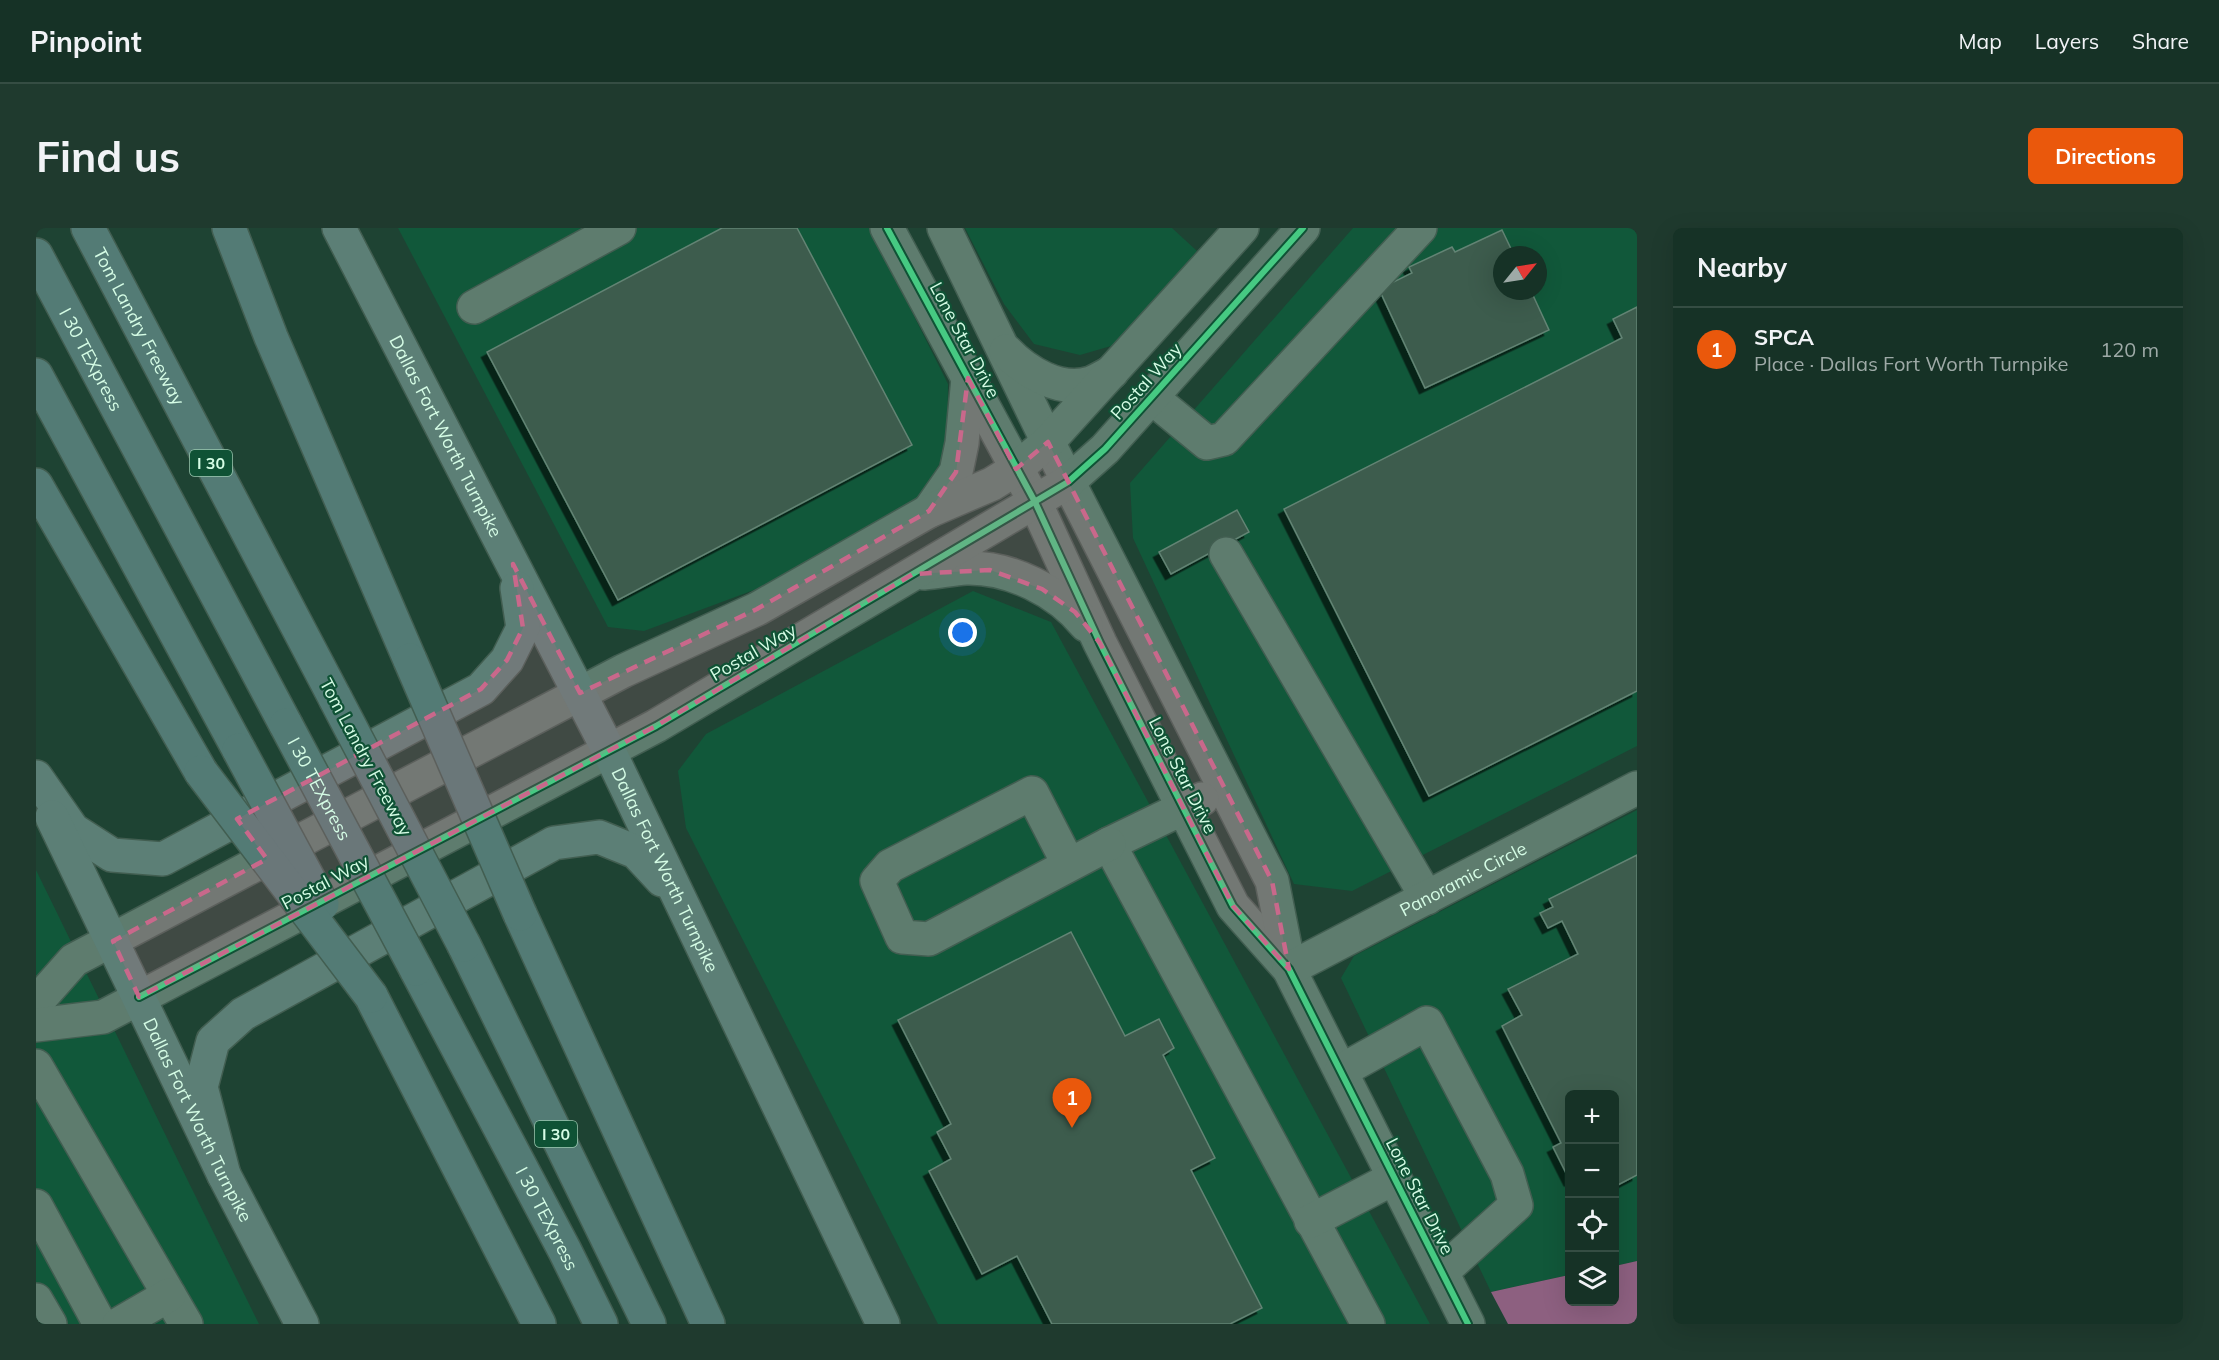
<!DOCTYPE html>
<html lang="en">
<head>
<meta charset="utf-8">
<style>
	:root { --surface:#163226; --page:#1f3a2e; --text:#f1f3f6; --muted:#9eaaa7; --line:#354d43; --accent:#ea580c }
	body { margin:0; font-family:Mulish,sans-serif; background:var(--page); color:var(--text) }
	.controls { position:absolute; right:18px; bottom:18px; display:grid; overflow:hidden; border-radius:9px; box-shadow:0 6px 24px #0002 }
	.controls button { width:54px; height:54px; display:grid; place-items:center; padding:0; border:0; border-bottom:2px solid var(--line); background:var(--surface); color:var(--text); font:30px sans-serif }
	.compass { position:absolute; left:1457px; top:18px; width:54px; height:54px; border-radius:50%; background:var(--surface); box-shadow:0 6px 24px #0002; rotate:60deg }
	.you { position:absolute; left:927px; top:405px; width:21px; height:21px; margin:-15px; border:4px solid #fff; border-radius:50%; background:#1a73e8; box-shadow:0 0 0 9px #1a73e833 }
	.badge { display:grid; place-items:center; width:39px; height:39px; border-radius:50%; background:var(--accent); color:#fff; font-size:20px; font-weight:700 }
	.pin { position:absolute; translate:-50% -50px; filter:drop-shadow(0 2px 3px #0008) }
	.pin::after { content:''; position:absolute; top:32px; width:21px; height:18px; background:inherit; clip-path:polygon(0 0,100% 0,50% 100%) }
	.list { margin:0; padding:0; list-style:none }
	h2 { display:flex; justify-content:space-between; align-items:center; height:78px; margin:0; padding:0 24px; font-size:26px }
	h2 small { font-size:20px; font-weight:400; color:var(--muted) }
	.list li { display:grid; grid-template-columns:39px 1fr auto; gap:18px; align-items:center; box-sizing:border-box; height:84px; padding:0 24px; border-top:2px solid var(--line) }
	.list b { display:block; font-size:22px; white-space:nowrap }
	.list p { margin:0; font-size:20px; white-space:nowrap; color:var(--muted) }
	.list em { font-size:20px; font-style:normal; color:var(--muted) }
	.icon { flex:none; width:33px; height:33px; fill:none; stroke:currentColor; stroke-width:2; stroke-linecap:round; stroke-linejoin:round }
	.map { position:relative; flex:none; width:1601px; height:1096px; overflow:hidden; border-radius:9px }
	header { display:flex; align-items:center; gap:36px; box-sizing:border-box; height:84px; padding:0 30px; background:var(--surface); border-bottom:2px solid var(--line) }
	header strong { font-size:28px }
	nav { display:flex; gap:33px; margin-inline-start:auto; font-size:21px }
	.intro { display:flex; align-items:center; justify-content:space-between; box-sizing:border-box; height:144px; padding:0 36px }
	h1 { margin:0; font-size:42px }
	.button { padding:15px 27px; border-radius:9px; background:var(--accent); color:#fff; font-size:21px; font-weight:700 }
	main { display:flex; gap:36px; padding:0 36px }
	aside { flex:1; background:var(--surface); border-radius:9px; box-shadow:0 6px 24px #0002 }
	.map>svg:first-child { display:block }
</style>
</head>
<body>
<header>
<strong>Pinpoint</strong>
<nav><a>Map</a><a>Layers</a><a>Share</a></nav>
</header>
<div class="intro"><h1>Find us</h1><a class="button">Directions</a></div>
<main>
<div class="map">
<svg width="1601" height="1096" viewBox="0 0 1601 1096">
	<defs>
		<filter id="shadow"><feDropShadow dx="-5.5" dy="5.5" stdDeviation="0" flood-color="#0009"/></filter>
	</defs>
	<rect width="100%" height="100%" fill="#1e4333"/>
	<g fill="#11583a" fill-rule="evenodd">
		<polygon points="362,0 834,0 912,156 911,224 879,275 726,359 608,403 572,399"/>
		<polygon points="929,0 1136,0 1161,23 1082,116 1044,127 998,116 968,76"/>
		<path d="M1317,0H1601V518L1316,663L1258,656L1097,310L1094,255ZM1466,27H1502V63H1466Z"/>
		<polygon points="937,363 1015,394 1394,1096 902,1096 650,600 642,543 670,506"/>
		<polygon points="1601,582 1601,1033 1579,1038 1578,866 1534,866 1533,1047 1455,1064 1305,750 1318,728"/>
		<polygon points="0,642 152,953 223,1096 0,1096"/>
	</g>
	<polygon fill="#8d6080" points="1601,1033 1601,1096 1472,1096 1455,1064 1533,1047 1534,1074 1578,1074 1579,1038"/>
	<g fill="#3d5c4d" stroke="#638474" stroke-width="1.5" filter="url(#shadow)">
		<polygon points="686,0 761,0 876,217 582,372 451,124"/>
		<polygon points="1466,2 1478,27 1466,27 1466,63 1495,63 1513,102 1389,160 1343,61 1376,45 1373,39 1416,19 1419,24"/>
		<polygon points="1601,79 1601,463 1393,568 1248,281 1586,110 1577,91"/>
		<polygon points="1201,282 1213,304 1135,346 1123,324"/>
		<polygon points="1601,627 1601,947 1578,959 1578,866 1534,866 1534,953 1517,919 1525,915 1466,798 1486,787 1472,761 1542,726 1526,693 1512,700 1504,685 1517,679 1513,671"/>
		<polygon points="1035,704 1089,808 1123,791 1138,820 1127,827 1179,930 1155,942 1226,1080 1194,1096 1016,1096 981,1028 946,1046 893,943 915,931 901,904 915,896 862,792"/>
	</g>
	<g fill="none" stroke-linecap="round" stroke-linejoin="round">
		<g stroke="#425e51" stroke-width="36">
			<g id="minor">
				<polyline points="851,0 999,274 1064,415 1197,678 1253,741 1432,1096"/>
				<polyline points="908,0 1012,214 1236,653 1253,739"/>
				<polyline points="438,79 583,0"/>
				<path d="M970,123C990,144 1024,165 1055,155C1062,152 1069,148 1076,144"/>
				<polyline points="1115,169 1171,215 1188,211 1384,0"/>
				<polyline points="893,283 920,244 926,215 932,150"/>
				<polyline points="1190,326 1391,670"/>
				<path d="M888,345C902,344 916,341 930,340C975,339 1022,363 1050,397"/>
				<polyline points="1166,571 1073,616 1332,1096"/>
				<polyline points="1033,637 996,565 854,638 841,653 866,709 893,711 1073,616"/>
				<path id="s1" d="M1253,741L1601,560"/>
				<polyline points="0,775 38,732 587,443 721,381 893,283 956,256 980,241 1012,214 1206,0"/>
				<polyline points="0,797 67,789 620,498 1032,254 1069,221 1267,0"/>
				<polyline points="0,838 150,1096"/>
				<polyline points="1305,843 1391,795 1471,946 1480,977 1406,1044"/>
				<polyline points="0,978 64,1096"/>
				<polyline points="1275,993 1358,950"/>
				<polyline points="0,1072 14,1096"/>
				<polyline points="83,1096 133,1067"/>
			</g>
		</g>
		<g stroke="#425e51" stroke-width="36">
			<g id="major">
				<path id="s2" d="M303,0L572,521L847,1096"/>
				<polyline points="0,549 37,602 76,627 127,631 445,461 471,432 487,400 481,360"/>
				<path id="s3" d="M16,589L188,947L266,1096"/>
				<polyline points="188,947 165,859 177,813 207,786 518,615 563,609 600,624 626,652"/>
			</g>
		</g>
		<g stroke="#425e51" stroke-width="36">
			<g id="highway">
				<path id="s4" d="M52,0L299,470"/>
				<polyline points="193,0 235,109 374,432"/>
				<path id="s5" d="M0,27L250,497"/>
				<polyline points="0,147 203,522"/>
				<polyline points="0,257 165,544"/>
				<polyline points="484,686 672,1096"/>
				<polyline points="428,717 613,1096"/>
				<path id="s6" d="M380,741L529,1023L565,1096"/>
				<polyline points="335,768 503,1096"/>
			</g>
		</g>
		<use href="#minor" stroke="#5e7c6e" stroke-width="33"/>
		<use href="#major" stroke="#5c7f76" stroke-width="33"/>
		<use href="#highway" stroke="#537b75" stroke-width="33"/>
		<g stroke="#425e51" stroke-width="36" stroke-linecap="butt">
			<g id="highway-bridge">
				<polyline points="374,432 484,686"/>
				<polyline points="299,470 428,717"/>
				<path id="s7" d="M250,497L380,741"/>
				<polyline points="203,522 286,676"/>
				<polyline points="165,544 335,768"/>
			</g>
		</g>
		<use href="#highway-bridge" stroke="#537b75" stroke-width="33"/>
		<g stroke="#0f5235" stroke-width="10">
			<g id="cycleway">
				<polyline points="851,0 999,274 1064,415 1197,678 1253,741 1432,1096"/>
				<polyline points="103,769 620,498 1032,254 1069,221 1267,0"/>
			</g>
		</g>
		<use href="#cycleway" stroke="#46c982" stroke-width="6"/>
	</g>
	<path fill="#c9688b" fill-opacity="0.2" stroke="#c9688b" stroke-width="4.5" stroke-dasharray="12 8" stroke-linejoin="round" d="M932,150L980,241L1012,214L1236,653L1253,741L1197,678L1064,415L1039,384L1006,361L954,342L877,346L620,498L103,769L77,713L231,631L201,591L445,461L471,432L487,400L477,336L544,465L721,381L893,283L920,244Z"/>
	<g text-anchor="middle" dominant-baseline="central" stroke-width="4.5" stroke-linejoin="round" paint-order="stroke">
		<g fill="#0f5235" stroke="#9ac9b0" stroke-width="1.5">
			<rect x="154" y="222" width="42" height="26" rx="4.5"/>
			<rect x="499" y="893" width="42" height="26" rx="4.5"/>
		</g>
		<g font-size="16" font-weight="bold" fill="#d5fce5">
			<text x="175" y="235">I 30</text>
			<text x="520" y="906">I 30</text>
		</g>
		<g font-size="18" fill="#d5fce5" stroke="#0f5235">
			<text stroke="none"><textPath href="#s4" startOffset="111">Tom Landry Freeway</textPath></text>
			<text transform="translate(929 112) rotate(62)">Lone Star Drive</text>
			<text stroke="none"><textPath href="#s5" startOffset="118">I 30 TEXpress</textPath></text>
			<text transform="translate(1110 153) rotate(-48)">Postal Way</text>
			<text stroke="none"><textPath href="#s2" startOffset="234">Dallas Fort Worth Turnpike</textPath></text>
			<text transform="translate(717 424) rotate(-30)">Postal Way</text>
			<text transform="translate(330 529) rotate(62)">Tom Landry Freeway</text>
			<text transform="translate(1147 547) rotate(63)">Lone Star Drive</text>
			<text stroke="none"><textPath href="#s7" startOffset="72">I 30 TEXpress</textPath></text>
			<text stroke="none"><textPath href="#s2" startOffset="720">Dallas Fort Worth Turnpike</textPath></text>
			<text stroke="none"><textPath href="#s1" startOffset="196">Panoramic Circle</textPath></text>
			<text transform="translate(289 654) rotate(-28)">Postal Way</text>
			<text stroke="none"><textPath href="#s3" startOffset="336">Dallas Fort Worth Turnpike</textPath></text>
			<text transform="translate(1384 968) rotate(63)">Lone Star Drive</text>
			<text stroke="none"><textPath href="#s6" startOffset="282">I 30 TEXpress</textPath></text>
		</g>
	</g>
</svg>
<div class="controls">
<button>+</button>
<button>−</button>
<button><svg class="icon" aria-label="locate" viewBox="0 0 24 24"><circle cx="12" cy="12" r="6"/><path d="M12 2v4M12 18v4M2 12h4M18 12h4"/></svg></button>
<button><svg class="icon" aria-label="layers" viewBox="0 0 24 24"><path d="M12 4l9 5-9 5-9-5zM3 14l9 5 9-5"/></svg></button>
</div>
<svg class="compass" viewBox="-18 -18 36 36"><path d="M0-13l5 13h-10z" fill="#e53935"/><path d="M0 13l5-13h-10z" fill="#9eaaa7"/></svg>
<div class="you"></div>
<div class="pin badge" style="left:1036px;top:900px">1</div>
</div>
<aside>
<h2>Nearby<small></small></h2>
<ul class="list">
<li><span class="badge">1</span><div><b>SPCA</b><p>Place · Dallas Fort Worth Turnpike</p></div><em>120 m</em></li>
</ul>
</aside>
</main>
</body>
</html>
